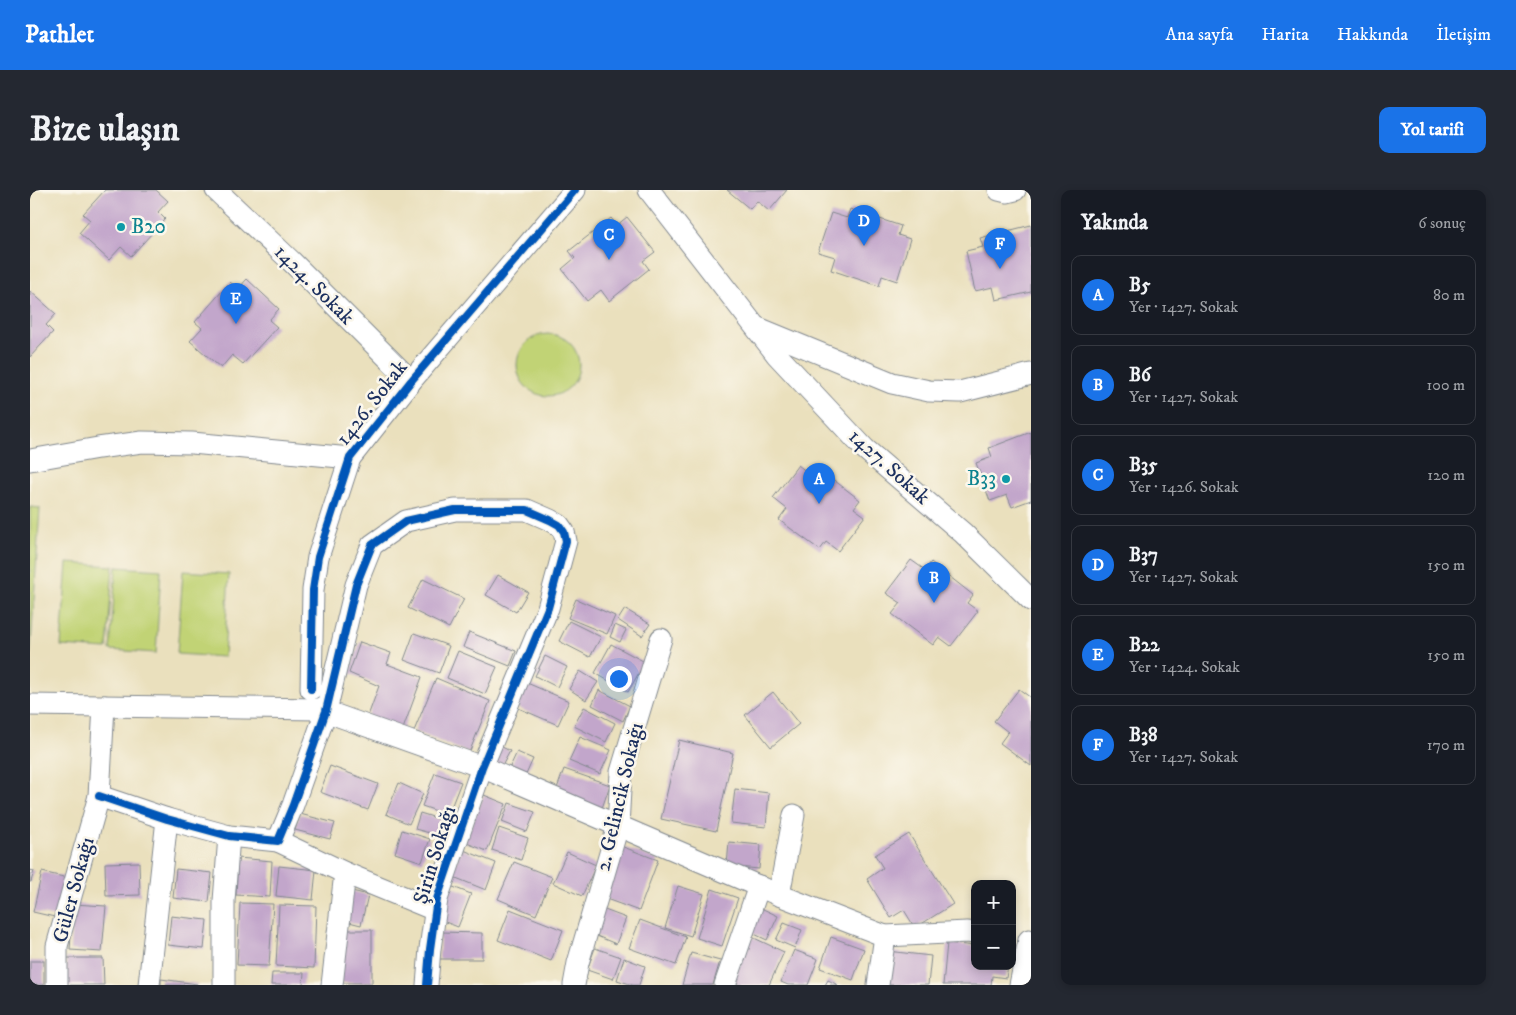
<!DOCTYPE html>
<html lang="tr">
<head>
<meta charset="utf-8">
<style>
	:root { --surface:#171b24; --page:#242831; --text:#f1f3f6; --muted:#9ea1a6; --line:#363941; --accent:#1a73e8 }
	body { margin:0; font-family:"IM FELL DW Pica",serif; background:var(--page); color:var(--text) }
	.controls { position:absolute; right:15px; bottom:15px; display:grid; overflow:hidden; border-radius:10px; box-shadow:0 2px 8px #0003 }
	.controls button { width:45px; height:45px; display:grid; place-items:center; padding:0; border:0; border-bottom:1px solid var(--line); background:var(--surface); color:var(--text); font:25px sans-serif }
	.you { position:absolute; left:588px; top:488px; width:18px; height:18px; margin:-12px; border:4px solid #fff; border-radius:50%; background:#1a73e8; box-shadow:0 0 0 8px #1a73e833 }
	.badge { display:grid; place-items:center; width:32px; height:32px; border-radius:50%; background:var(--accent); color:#fff; font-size:16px; font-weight:700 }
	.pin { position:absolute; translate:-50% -41px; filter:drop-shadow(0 1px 2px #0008) }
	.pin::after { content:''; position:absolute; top:26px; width:18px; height:15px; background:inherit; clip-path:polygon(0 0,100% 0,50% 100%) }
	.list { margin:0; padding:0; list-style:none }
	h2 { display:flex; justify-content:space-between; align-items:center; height:65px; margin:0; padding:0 20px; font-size:21px }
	h2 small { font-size:16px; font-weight:400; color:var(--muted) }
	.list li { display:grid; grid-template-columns:32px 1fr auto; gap:15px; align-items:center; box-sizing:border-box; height:80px; margin:0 10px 10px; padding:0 10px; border:1px solid var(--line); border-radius:10px }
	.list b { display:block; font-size:19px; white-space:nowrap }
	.list p { margin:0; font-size:16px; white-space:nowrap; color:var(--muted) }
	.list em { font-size:16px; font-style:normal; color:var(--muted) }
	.map { position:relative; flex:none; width:1001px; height:795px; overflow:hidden; border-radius:10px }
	header { display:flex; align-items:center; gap:30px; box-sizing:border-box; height:70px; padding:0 25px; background:var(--accent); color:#fff }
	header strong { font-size:24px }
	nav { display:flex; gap:28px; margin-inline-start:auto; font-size:18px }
	.intro { display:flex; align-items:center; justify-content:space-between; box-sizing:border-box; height:120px; padding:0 30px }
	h1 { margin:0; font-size:35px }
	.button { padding:12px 22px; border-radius:10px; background:var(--accent); color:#fff; font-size:18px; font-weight:700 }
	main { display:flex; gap:30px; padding:0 30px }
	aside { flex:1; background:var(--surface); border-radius:10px; box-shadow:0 2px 8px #0003 }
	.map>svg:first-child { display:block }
</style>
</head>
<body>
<header>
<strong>Pathlet</strong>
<nav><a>Ana sayfa</a><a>Harita</a><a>Hakkında</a><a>İletişim</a></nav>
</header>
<div class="intro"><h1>Bize ulaşın</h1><a class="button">Yol tarifi</a></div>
<main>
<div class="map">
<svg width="1001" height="795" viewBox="0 0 1001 795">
	<rect width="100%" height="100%" fill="#fbf7ec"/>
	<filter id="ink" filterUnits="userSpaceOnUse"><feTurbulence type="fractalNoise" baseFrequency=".02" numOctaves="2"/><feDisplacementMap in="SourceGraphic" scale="10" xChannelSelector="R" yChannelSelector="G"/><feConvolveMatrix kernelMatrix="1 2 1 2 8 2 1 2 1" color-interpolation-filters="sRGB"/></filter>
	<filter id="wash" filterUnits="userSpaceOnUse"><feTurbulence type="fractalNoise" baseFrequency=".0096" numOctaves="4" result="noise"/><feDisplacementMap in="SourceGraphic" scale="20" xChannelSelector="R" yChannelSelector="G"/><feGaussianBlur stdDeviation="1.12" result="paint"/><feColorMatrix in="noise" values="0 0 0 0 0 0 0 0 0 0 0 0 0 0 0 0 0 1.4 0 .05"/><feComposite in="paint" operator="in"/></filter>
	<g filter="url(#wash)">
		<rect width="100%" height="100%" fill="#eae0bd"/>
		<g fill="#c1d375" stroke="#6e816a">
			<circle cx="518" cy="175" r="31"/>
			<polygon points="0,317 10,318 0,470"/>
			<polygon points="37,373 83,376 77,459 31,456"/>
			<polygon points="86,377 131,380 126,463 80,460"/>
			<polygon points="153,381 199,384 194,467 147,464"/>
		</g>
		<g id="blocks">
			<g fill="#c2a6cb">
				<polygon points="75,0 126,0 138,11 128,22 135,29 101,66 91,57 79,70 49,43 60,30 53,24"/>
				<polygon points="697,0 757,0 739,21 727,11 720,19"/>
				<polygon points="820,19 871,36 868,45 880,49 867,91 852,86 849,96 801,80 805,67 788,62 801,23 817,28"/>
				<polygon points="597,27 625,62 613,71 619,79 579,111 571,100 557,111 532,79 545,68 539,61 581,28 587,35"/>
				<polygon points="1001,35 1001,102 966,110 963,97 945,101 936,61 953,57 950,48"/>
				<polygon points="217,89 249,119 239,130 247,137 213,174 202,165 191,178 160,151 172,138 165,132 200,92 208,99"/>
				<polygon points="0,101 26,124 16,135 23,142 0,167"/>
				<polygon points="1001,242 1001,310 982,317 977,305 960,311 946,273 962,267 959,258"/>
				<polygon points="768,275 782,286 788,278 830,310 824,318 835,326 808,361 796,352 790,360 749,330 757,319 743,308"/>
				<polygon points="881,370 895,380 901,372 943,405 937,413 948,421 921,456 909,447 903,455 862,424 871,413 856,403"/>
				<polygon points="468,385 498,402 486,422 456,405"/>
				<polygon points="393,389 434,409 419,438 378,418"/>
				<polygon points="546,409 585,426 577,444 538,428"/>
				<polygon points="595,419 620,434 612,446 588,430"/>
				<polygon points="539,431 571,447 560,467 529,451"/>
				<polygon points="585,435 596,440 590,452 580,447"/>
				<polygon points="439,442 486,461 480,476 433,457"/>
				<polygon points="384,443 419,456 409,483 374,470"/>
				<polygon points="330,452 361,463 357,474 392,487 373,539 338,526 349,496 319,483"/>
				<polygon points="581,454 615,472 598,502 565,483"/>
				<polygon points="428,461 467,477 455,504 417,488"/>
				<polygon points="515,466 537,477 527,497 505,486"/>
				<polygon points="550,481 568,492 556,510 539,499"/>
				<polygon points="406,488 460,511 439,563 384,541"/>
				<polygon points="497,493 539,511 528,535 486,517"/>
				<polygon points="989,499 1001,508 1001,576 970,553 978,542 964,531"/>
				<polygon points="569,500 600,516 593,531 562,515"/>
				<polygon points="743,502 769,534 741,557 715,525"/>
				<polygon points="554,517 585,533 576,552 544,536"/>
				<polygon points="550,547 581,560 570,584 539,571"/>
				<polygon points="649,550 703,563 686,641 631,629"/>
				<polygon points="470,556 480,561 472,576 462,571"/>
				<polygon points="487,562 503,569 495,587 479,579"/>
				<polygon points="300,576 348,594 338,620 290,602"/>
				<polygon points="534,579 580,595 571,621 525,604"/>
				<polygon points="405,583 431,592 418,625 392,616"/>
				<polygon points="369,593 393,604 379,634 356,624"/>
				<polygon points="705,599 739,603 736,637 701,633"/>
				<polygon points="454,605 476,614 457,661 434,652"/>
				<polygon points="479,613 505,622 497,642 472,632"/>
				<polygon points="390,623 419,632 414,647 385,639"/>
				<polygon points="270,624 305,633 300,649 265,640"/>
				<polygon points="469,638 498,648 491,670 462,660"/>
				<polygon points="372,640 400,649 392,672 365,663"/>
				<polygon points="879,644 923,714 885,738 874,720 861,728 837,689 853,678 845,665"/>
				<polygon points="699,652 731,655 729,679 697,676"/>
				<polygon points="588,655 628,670 609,721 568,706"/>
				<polygon points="431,659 466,673 456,700 421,686"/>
				<polygon points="537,662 566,675 552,706 523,693"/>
				<polygon points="208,668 242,671 240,707 206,705"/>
				<polygon points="109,672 110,705 76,706 75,673"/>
				<polygon points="484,672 522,687 506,725 468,709"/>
				<polygon points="249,676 286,680 283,710 246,706"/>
				<polygon points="146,679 182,683 179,712 143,708"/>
				<polygon points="0,680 4,681 1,692 0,692"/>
				<polygon points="12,682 38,688 29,728 3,722"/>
				<polygon points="418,695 441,704 428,737 405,728"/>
				<polygon points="648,696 674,704 661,746 635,738"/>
				<polygon points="682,699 708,708 692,756 667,748"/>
				<polygon points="318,700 338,705 331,735 311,730"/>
				<polygon points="210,713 243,714 239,776 207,775"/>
				<polygon points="43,714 76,716 72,762 40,760"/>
				<polygon points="249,715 286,716 284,778 246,776"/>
				<polygon points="731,718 748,726 737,750 720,742"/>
				<polygon points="480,719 533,740 521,771 468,750"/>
				<polygon points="572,719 596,728 586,754 562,744"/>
				<polygon points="141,726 177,730 174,759 138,755"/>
				<polygon points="610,730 656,747 646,775 599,758"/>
				<polygon points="754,733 772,740 765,758 746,750"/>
				<polygon points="312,740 342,740 342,793 311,793"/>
				<polygon points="410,742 452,743 452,769 409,769"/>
				<polygon points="722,747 754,762 739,795 706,795 707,793 702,791"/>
				<polygon points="801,747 834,759 823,790 790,778"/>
				<polygon points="917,753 945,756 945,776 978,776 976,788 962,786 961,795 913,795"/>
				<polygon points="565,758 591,767 583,789 557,780"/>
				<polygon points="764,760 788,769 778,795 758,795 751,792"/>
				<polygon points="857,761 901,766 898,795 853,795"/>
				<polygon points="661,763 690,771 683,795 652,795"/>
				<polygon points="36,768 73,768 74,795 37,795"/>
				<polygon points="594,768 615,776 609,795 603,795 587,790"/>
				<rect x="0" y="771" width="14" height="24"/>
				<polygon points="242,783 274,783 273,795 241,795"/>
				<polygon points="131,789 167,794 167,795 131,795"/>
				<polygon points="798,790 808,795 795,795"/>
			</g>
		</g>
	</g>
	<g filter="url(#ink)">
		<use href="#blocks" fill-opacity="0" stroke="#82888e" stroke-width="1"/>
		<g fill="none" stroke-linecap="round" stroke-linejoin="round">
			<g stroke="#82888e" stroke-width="23">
				<g id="minor">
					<polyline points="186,0 261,71 381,191"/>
					<polyline points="619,0 747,165 835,259 933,343 1001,410"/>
					<polyline points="969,0 977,2 985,0"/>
					<polyline points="728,138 862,193 899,201 930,202 1001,184"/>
					<polyline points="0,270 68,258 112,252 162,253 320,268"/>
					<polyline points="281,499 283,400 288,367 320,268 381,191 545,0"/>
					<polyline points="0,515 289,519 452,577 749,705 855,746 937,742 945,743"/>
					<polyline points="69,606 137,629 199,646 248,651 263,615 296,521 326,395 342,355 376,331 425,320 497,320 520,330 529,335 534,342 536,351 518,418 452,577 407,709 400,759 397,795"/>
					<polyline points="248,651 315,683 405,720"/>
					<polyline points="749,705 764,625"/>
					<polyline points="27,795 27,756 69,606 74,516"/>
					<polyline points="119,795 137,629"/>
					<polyline points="194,795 194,711 199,646"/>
					<polyline points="302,795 315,683"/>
					<polyline points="544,795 548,773 588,636 591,582 631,449"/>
					<polyline points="695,795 729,696"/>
					<polyline points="848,795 855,746"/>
					<polyline points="990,795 999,750"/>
				</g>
			</g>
			<use href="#minor" stroke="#fff" stroke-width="21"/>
			<g stroke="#fbf7ec" stroke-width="11">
				<g id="cycleway">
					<polyline points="281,499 283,400 288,367 320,268 381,191 545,0"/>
					<polyline points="69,606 137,629 199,646 248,651 263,615 296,521 326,395 342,355 376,331 425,320 497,320 520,330 529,335 534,342 536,351 518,418 452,577 407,709 400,759 397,795"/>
				</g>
			</g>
			<use href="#cycleway" stroke="#0057b8" stroke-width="8"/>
		</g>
	</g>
	<g fill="#0f9aa8" stroke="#fbf7ec" stroke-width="2">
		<circle cx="91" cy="37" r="5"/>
		<circle cx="976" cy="289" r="5"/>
	</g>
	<g text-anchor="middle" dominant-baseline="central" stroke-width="5" stroke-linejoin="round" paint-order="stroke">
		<g font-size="21" fill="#0d838f" stroke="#fbf7ec" text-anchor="start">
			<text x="101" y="37">B20</text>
			<text x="966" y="289" text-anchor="end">B33</text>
		</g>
		<g font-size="21" fill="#1b2f5e" stroke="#fbf7ec">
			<text transform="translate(284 95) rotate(45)">1424. Sokak</text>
			<text transform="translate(342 213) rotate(-52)">1426. Sokak</text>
			<text transform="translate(859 277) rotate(42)">1427. Sokak</text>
			<text transform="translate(590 607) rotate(-77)">2. Gelincik Sokağı</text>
			<text transform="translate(405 665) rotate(-73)">Şirin Sokağı</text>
			<text transform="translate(44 700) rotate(-75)">Güler Sokağı</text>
		</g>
	</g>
</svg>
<div class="controls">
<button>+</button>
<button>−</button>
</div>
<div class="you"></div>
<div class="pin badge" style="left:789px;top:314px">A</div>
<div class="pin badge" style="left:904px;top:413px">B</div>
<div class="pin badge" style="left:579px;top:70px">C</div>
<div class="pin badge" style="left:834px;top:56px">D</div>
<div class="pin badge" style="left:206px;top:134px">E</div>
<div class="pin badge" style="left:970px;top:79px">F</div>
</div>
<aside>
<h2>Yakında<small>6 sonuç</small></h2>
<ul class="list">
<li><span class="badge">A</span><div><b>B5</b><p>Yer · 1427. Sokak</p></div><em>80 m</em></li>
<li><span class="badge">B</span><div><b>B6</b><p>Yer · 1427. Sokak</p></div><em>100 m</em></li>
<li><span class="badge">C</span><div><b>B35</b><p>Yer · 1426. Sokak</p></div><em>120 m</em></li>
<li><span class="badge">D</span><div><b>B37</b><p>Yer · 1427. Sokak</p></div><em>150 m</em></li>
<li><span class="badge">E</span><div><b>B22</b><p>Yer · 1424. Sokak</p></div><em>150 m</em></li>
<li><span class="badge">F</span><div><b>B38</b><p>Yer · 1427. Sokak</p></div><em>170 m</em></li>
</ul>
</aside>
</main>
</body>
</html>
